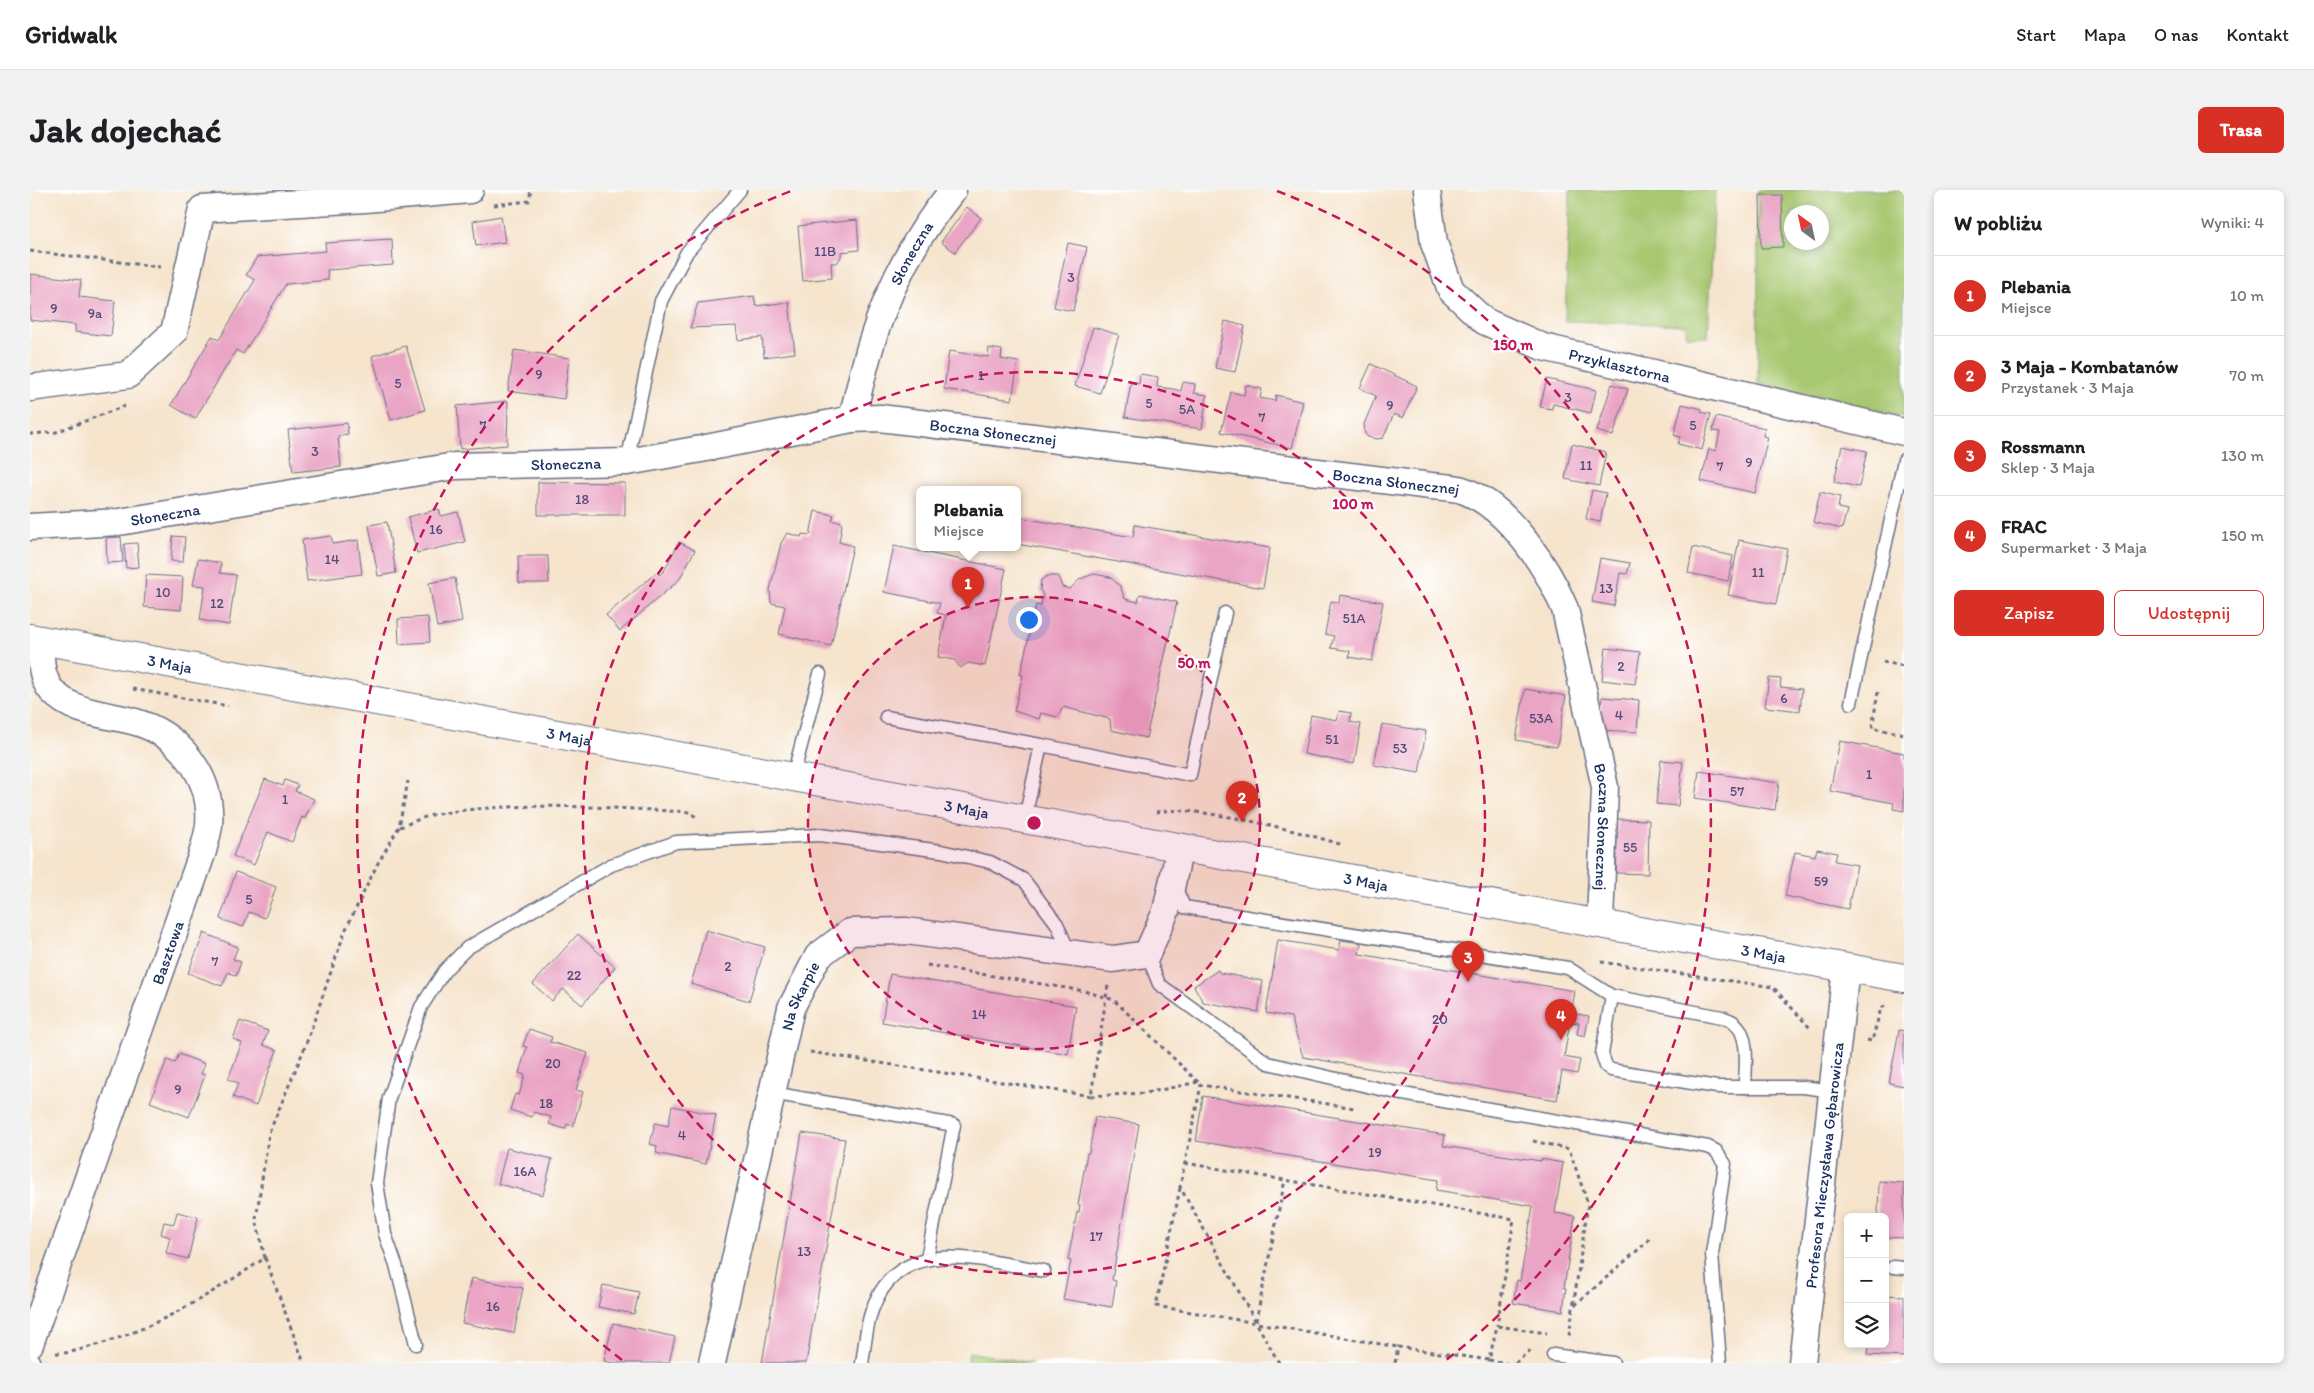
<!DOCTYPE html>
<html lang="pl">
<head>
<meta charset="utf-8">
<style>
	:root { --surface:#fff; --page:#f2f2f2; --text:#202124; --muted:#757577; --line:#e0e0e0; --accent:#d93025 }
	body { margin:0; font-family:Itim,sans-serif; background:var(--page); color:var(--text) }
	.controls { position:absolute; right:15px; bottom:15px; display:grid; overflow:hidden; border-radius:8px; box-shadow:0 2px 8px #0003 }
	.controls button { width:45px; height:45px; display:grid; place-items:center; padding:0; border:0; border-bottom:1px solid var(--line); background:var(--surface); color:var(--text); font:25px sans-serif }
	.compass { position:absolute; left:1754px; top:15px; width:45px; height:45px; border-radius:50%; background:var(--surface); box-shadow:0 2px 8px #0003; rotate:327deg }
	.you { position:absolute; left:998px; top:429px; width:18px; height:18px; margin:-12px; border:4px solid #fff; border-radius:50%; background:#1a73e8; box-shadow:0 0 0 8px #1a73e833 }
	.badge { display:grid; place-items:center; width:32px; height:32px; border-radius:50%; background:var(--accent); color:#fff; font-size:16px; font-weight:700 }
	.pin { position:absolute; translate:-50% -41px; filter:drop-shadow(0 1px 2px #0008) }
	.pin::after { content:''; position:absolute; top:26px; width:18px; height:15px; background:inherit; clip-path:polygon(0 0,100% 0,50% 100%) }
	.popup { position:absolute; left:886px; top:296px; width:105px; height:65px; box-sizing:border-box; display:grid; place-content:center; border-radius:8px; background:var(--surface); filter:drop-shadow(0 1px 4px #0005); font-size:16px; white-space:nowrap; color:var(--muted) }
	.popup b { font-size:19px; color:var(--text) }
	.popup::after { content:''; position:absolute; left:50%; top:100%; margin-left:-10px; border:10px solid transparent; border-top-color:var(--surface) }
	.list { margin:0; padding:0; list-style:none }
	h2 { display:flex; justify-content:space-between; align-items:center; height:65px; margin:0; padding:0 20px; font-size:21px }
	h2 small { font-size:16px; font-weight:400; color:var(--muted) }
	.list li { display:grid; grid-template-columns:32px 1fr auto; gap:15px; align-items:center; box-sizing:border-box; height:80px; padding:0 20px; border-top:1px solid var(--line) }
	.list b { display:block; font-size:19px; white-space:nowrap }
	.list p { margin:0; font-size:16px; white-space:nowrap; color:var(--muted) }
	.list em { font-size:16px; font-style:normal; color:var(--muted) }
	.actions { display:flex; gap:10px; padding:15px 20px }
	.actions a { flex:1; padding:11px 0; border:1px solid var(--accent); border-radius:8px; text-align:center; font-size:18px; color:var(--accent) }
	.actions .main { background:var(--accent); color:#fff }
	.icon { flex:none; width:28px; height:28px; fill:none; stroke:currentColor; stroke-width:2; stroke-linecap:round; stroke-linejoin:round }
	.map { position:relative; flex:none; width:1874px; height:1173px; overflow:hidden; border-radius:8px }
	header { display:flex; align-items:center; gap:30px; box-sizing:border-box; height:70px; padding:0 25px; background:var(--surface); border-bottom:1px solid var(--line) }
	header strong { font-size:24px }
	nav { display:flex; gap:28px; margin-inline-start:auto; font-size:18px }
	.intro { display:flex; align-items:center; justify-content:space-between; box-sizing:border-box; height:120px; padding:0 30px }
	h1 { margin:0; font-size:35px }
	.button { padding:12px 22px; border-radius:8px; background:var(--accent); color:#fff; font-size:18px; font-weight:700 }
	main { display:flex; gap:30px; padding:0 30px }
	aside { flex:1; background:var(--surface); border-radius:8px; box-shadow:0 2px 8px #0003 }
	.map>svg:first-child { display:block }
</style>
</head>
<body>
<header>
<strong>Gridwalk</strong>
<nav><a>Start</a><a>Mapa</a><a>O nas</a><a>Kontakt</a></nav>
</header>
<div class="intro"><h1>Jak dojechać</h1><a class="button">Trasa</a></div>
<main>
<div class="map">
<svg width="1874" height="1173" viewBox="0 0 1874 1173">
	<rect width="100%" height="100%" fill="#fff"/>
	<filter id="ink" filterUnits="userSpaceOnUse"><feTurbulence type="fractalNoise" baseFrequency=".02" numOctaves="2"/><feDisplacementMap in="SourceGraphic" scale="10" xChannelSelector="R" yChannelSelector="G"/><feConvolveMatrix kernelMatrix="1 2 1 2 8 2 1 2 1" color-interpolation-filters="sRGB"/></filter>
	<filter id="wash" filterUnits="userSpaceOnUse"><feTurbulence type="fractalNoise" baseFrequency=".0096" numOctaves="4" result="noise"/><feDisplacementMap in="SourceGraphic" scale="20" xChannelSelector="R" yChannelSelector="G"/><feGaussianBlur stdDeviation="1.12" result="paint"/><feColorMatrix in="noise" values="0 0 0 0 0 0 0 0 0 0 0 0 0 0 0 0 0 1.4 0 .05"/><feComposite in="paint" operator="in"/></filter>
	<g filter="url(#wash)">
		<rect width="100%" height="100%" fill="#f6e4cc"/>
		<g fill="#a7c76f" stroke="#617b66" fill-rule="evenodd">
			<polygon points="1540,0 1685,0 1678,147 1656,146 1656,135 1535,131"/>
			<path d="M1728,0H1874V227L1728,193ZM1762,22H1792V52H1762Z"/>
			<polygon points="939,1162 1002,1173 937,1173"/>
		</g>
		<g id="blocks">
			<g fill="#eaa4c4">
				<polygon points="1730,5 1752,5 1753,57 1731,58"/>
				<polygon points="937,17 951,28 925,62 911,52"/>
				<polygon points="471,26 475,52 446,56 443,31"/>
				<polygon points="827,30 829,60 811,62 811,67 807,73 801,73 802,88 773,91 768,36"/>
				<polygon points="362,49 363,75 297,80 298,90 256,94 213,164 206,160 165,229 141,215 182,146 189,150 225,90 216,85 227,67 296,61 295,53"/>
				<polygon points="1038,53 1057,57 1043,121 1024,117"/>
				<polygon points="0,84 51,90 49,107 85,111 81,146 45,142 45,135 0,130"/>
				<polygon points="724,106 726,116 759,112 765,163 734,167 732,147 708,150 706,136 660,138 668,113"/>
				<polygon points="1195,131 1215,136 1205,182 1185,178"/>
				<polygon points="1063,137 1089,145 1070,203 1045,196"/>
				<polygon points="376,156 395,220 361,230 342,166"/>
				<polygon points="959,158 972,160 971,169 988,172 982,210 914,199 919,161 958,167"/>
				<polygon points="484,160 539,168 534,209 478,201"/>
				<polygon points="1341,174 1387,196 1373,228 1364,224 1353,248 1347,249 1338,247 1335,244 1334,234 1346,206 1330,198"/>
				<polygon points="1110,184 1128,187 1127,197 1143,199 1151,201 1153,192 1165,194 1164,203 1177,205 1172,239 1095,227 1101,192 1109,194"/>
				<polygon points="1517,189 1566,200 1561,223 1523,214 1522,219 1510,217"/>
				<polygon points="1582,194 1598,199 1583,246 1567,241"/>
				<polygon points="1216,195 1232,199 1230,208 1245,211 1246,205 1273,212 1262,258 1191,242 1201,202 1214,205"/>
				<polygon points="478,211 477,255 430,259 427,216"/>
				<polygon points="1652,214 1672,219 1671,222 1681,224 1672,260 1648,254 1650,247 1644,245"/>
				<polygon points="1686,227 1735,238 1733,246 1738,247 1725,303 1671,291 1679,259 1686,261 1690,242 1683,241"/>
				<polygon points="317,233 318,244 308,246 311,277 263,282 258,240"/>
				<polygon points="1542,254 1576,262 1569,296 1535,289"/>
				<polygon points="1812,256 1837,261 1829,297 1804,292"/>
				<polygon points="508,292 595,293 595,325 508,325"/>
				<polygon points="1562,300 1576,303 1570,332 1556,329"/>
				<polygon points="1790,302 1810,307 1808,318 1817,320 1812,339 1783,332"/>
				<polygon points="409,319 411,326 428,322 435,352 387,363 378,327"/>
				<polygon points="785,321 804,325 802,331 810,331 812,335 809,352 823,356 801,456 749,444 755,416 741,413 740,400 751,353 757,343 771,347 772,344 780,345"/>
				<polygon points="987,327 1103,347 1105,335 1240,358 1233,398 987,354"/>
				<polygon points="357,332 366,383 348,386 339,335"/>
				<polygon points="143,346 155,347 153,372 141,371"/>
				<polygon points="301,346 303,354 328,350 332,384 277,391 272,350"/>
				<polygon points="91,347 93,372 77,373 76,348"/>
				<polygon points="1709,350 1757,359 1746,414 1698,405"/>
				<polygon points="649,352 665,360 649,390 590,441 576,425 627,382 629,385 634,381"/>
				<polygon points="107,353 109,377 96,378 94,354"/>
				<polygon points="864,356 976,379 955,476 938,473 930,478 925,470 908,467 916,425 907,423 910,413 854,402"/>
				<polygon points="1663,357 1703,366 1698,391 1658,383"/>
				<polygon points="488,366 518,366 519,393 489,393"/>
				<polygon points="1570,368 1600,373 1597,384 1590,383 1584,416 1562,412"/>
				<polygon points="168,369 191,373 190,383 206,385 199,435 170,430 175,396 163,395"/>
				<polygon points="1064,384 1080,387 1090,396 1095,409 1108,412 1110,404 1147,412 1116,548 1081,540 1080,529 1033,517 1028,527 1011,523 1009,529 984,521 993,485 990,485 1006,415 1011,416 1013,405 1010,400 1011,390 1017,386 1028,386 1032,397 1040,399 1050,389"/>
				<polygon points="116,385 153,387 151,420 114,417"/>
				<polygon points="425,388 432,432 407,437 399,393"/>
				<polygon points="1310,405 1353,412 1342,471 1319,467 1320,461 1301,458 1304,446 1295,444 1301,411 1309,413"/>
				<polygon points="398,427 400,452 369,454 368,429"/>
				<polygon points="1576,458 1610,462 1605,494 1572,490"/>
				<polygon points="1739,488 1751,489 1750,497 1772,499 1770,521 1735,517"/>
				<polygon points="1495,499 1536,506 1527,557 1486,550"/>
				<polygon points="1572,507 1609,510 1607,542 1570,540"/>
				<polygon points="1309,521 1321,523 1320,532 1331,534 1324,574 1274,564 1281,525 1307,530"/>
				<polygon points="1352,534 1396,541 1389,583 1344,575"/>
				<polygon points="1810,551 1874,563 1874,621 1863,619 1864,613 1800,601"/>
				<polygon points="1631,570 1653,572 1648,616 1626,614"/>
				<polygon points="1669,581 1749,593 1745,620 1665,608"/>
				<polygon points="235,589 253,596 255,590 268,595 265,601 284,609 275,628 272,627 262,652 238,642 224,675 203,666"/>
				<polygon points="1587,629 1619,630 1618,684 1586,683 1587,664 1582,664 1582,649 1587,649"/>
				<polygon points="1787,659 1807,663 1805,671 1827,675 1818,719 1755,706 1765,662 1785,666"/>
				<polygon points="206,682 246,697 235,728 219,722 213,737 190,729"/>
				<polygon points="676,740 735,757 719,811 661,794"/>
				<polygon points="174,743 208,757 203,769 211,772 206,786 198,782 192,796 158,783"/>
				<polygon points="548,744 585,777 552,815 533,799 522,811 503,794"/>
				<polygon points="1248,750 1309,760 1311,750 1331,753 1329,764 1545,801 1541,823 1559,826 1555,846 1547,844 1549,833 1540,832 1534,867 1550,870 1547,884 1532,881 1527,910 1273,867 1261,827 1236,823"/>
				<polygon points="1188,780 1190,783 1233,791 1228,822 1173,812 1164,796"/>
				<polygon points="860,784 1046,816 1038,864 852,832"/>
				<polygon points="210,831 238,841 233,855 247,860 226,916 203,907 208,893 198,889 212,853 203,849"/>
				<polygon points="499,839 522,847 520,852 558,863 546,900 553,902 543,936 537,934 535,939 519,934 521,927 504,922 502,927 480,920 485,904 489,905 495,885 489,883 497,857 493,856"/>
				<polygon points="1869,840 1874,841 1874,896 1859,893"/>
				<polygon points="149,864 175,874 171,884 175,885 159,927 120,912 137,870 145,873"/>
				<polygon points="1173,906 1415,945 1413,956 1511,971 1511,969 1533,973 1525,1023 1545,1026 1534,1098 1536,1098 1533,1121 1483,1113 1487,1090 1490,1091 1503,1016 1406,1000 1408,990 1166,951"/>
				<polygon points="642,916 686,925 676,974 626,963 627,956 620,954 625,933 638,936"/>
				<polygon points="1065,927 1109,934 1082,1090 1086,1091 1082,1117 1033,1109 1041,1071 1038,1070 1047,1022 1049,1022 1050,1015 1048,1015 1057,963 1059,963"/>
				<polygon points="772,943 815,949 776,1173 732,1173"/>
				<polygon points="477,958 522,969 513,1005 468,994"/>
				<polygon points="1849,991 1874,993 1874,1048 1855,1047 1855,1027 1848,1027"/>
				<polygon points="147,1022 168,1027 158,1069 136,1063 140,1047 131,1044 134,1032 144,1034"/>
				<polygon points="441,1088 493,1098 484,1143 432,1133"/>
				<polygon points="573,1095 609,1102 604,1124 568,1117"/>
				<polygon points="1855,1105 1874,1106 1874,1167 1838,1165 1839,1154 1855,1154"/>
				<polygon points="583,1133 645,1147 639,1173 583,1173 574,1171"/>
			</g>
		</g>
	</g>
	<g filter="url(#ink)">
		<use href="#blocks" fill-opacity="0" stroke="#686e84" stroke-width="1"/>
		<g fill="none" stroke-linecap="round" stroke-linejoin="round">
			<g stroke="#686e84" stroke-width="15">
				<g id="lane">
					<polyline points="597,272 631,111 657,62 710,0"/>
					<polyline points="1821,513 1874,270"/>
					<polyline points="856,527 1011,555 995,628"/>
					<polyline points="1011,555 1160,585 1195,423"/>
					<polyline points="763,586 790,484"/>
					<path d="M1145,696L1154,717L1538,778L1582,806L1692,827C1696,829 1701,830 1703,832C1721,844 1715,878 1715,897"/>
					<polyline points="1117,764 1129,794 1238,873 1367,903 1678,957 1686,961 1695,974 1682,1064 1690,1173"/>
					<polyline points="1582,806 1572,864 1576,876 1581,880 1687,897 1773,897 1803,901"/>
					<polyline points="742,903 924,935 897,1068"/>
					<polyline points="1863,1077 1874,1078"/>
					<polyline points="386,1154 366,1075 355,1044 347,993 359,908 391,817 415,780 437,758 581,675 646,652 790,645 911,661 960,672 994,690 1027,734 1040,764"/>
					<polyline points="0,1164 4,1173"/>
					<polyline points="1523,1165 1583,1173"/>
					<path d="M832,1173C835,1156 836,1136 842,1120C870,1042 952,1071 1014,1081"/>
				</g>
			</g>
			<g stroke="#686e84" stroke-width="29">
				<g id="street">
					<path id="s1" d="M1397,0L1404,53L1421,100L1454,131L1513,157L1874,242"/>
					<polyline points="0,198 98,185 144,142 172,19 335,9 440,0"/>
					<path id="s2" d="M822,229L850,228L1401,296C1412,297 1425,297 1435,301C1479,318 1518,378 1535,419L1575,597L1570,734"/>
					<path id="s3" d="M0,337L89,332L425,276L597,272L671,259L822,229C828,203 834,177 842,151C859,97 887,44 923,0"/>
					<path id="s4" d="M0,1154L173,661C175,653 178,644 179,635C183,586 149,543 102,531C75,524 42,523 22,501C10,487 11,467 10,450"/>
					<path id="s5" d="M682,1173L761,818L788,766L820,742L876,741L1083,769L1117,764L1136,721L1150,657"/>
					<path id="s6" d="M1772,1173L1816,778"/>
				</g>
			</g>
			<g stroke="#686e84" stroke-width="30">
				<g id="secondary">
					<path id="s7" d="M0,448L1570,734L1874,788"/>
				</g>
			</g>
			<g stroke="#686e84" stroke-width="3" stroke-dasharray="4 4" stroke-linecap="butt">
				<polyline points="464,15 499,11 501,0"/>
				<polyline points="0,61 130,77"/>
				<polyline points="0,244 26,242 95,216"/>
				<polyline points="1853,472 1874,476"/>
				<polyline points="103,499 198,516"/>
				<polyline points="1848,502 1842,538 1874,544"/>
				<path d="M1126,622C1149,618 1172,623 1194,626C1235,633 1274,643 1313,655"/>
				<path d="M370,637C380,633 391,628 402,625C482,610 579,618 660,622L668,629"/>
				<polyline points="1571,772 1743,797 1780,838"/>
				<polyline points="897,775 1054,801 1084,810 1171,895"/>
				<polyline points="1837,850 1842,851 1851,818 1857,815"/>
				<polyline points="780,862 1061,906 1078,795"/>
				<polyline points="1061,906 1116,903 1168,892"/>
				<polyline points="1503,951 1539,959 1558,1014 1539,1146"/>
				<polyline points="1155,973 1484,1029 1467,1136"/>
				<polyline points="1150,998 1126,1116 1368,1157"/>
				<polyline points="235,1068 274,1173"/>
				<polyline points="1545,1115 1617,1052 1620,1046"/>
				<polyline points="1226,1131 1255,990"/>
				<path d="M26,1163C37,1164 48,1160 59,1157C122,1141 181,1104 235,1068L226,1029L239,943L275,857L315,741L348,673L369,637L378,591"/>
				<polyline points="1459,1170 1476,1173"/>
				<polyline points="1249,1173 1150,997 1171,895 1325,918"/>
				<polyline points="1365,1173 1368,1157 1459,1170 1467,1136 1517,1143"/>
				<polyline points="1485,1173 1502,1159"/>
			</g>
			<use href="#lane" stroke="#fff" stroke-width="12"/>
			<use href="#street" stroke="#fff" stroke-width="26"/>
			<use href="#secondary" stroke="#fff" stroke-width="28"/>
		</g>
	</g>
	<circle cx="1004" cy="633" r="226" fill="#c2185b" fill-opacity=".12"/>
	<g fill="none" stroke="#c2185b" stroke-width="2.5" stroke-dasharray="9 6">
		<circle cx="1004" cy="633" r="226"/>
		<circle cx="1004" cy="633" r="451"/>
		<path d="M592 1170A677 677 0 0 1 761 1M1247 1A677 677 0 0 1 1416 1170"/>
	</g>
	<g text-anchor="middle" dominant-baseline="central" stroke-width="4.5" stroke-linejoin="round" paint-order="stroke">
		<g font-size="14" fill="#4f4c78">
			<text x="795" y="61">11B</text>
			<text x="1041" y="87">3</text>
			<text x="24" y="118">9</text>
			<text x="65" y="123">9a</text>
			<text x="509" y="184">9</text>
			<text x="951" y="185">1</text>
			<text x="368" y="193">5</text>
			<text x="1538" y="207">3</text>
			<text x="1119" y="213">5</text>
			<text x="1360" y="215">9</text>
			<text x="1157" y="219">5A</text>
			<text x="1232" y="227">7</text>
			<text x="453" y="235">7</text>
			<text x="1663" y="235">5</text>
			<text x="285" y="261">3</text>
			<text x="1719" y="272">9</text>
			<text x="1556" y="275">11</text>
			<text x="1690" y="276">7</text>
			<text x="552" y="309">18</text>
			<text x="406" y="339">16</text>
			<text x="302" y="369">14</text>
			<text x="1728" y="382">11</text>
			<text x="1576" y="398">13</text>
			<text x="133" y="402">10</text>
			<text x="187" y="413">12</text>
			<text x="1324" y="428">51A</text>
			<text x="1591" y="476">2</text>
			<text x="1754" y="508">6</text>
			<text x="1589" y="525">4</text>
			<text x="1511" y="528">53A</text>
			<text x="1302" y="549">51</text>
			<text x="1370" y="558">53</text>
			<text x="1839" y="584">1</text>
			<text x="1707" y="601">57</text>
			<text x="255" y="609">1</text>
			<text x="1600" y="657">55</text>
			<text x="1791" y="691">59</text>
			<text x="219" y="709">5</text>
			<text x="185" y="771">7</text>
			<text x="698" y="776">2</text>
			<text x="544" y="785">22</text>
			<text x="949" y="824">14</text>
			<text x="1410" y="829">20</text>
			<text x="523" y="873">20</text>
			<text x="148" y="899">9</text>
			<text x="516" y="913">18</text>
			<text x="652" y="945">4</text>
			<text x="1345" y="962">19</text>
			<text x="495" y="981">16A</text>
			<text x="1066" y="1046">17</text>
			<text x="774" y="1061">13</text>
			<text x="463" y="1116">16</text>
		</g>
		<g font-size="16" fill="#1b2f5e" stroke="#fff">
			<text stroke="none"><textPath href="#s3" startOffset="1008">Słoneczna</textPath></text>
			<text stroke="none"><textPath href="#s1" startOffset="292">Przyklasztorna</textPath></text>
			<text stroke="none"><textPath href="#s2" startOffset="142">Boczna Słonecznej</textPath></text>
			<text stroke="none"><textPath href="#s3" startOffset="541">Słoneczna</textPath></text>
			<text stroke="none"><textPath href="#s2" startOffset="548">Boczna Słonecznej</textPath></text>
			<text stroke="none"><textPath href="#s3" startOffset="136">Słoneczna</textPath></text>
			<text stroke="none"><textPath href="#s7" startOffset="142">3 Maja</textPath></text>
			<text stroke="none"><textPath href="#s7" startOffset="548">3 Maja</textPath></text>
			<text stroke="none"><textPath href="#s7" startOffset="952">3 Maja</textPath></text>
			<text stroke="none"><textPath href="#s2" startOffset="998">Boczna Słonecznej</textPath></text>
			<text stroke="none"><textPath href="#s7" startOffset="1358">3 Maja</textPath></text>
			<text stroke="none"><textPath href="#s4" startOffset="415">Basztowa</textPath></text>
			<text stroke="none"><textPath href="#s7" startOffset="1762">3 Maja</textPath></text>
			<text stroke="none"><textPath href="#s5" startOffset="378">Na Skarpie</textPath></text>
			<text stroke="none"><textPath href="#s6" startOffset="199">Profesora Mieczysława Gębarowicza</textPath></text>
		</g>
	</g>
	<circle cx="1004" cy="633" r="8" fill="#c2185b" stroke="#fff" stroke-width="2.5"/>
	<g font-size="15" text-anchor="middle" font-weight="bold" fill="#c2185b" stroke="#fff" stroke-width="4.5" stroke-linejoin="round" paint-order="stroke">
		<text x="1483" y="160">150 m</text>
		<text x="1323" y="319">100 m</text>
		<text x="1164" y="478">50 m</text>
	</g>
</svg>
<div class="controls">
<button>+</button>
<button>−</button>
<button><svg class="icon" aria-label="layers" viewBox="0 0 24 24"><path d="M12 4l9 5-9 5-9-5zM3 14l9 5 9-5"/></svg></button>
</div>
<svg class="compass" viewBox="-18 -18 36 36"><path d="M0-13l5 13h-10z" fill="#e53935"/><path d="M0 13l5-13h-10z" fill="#757577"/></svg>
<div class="you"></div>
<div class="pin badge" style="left:938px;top:418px">1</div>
<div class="popup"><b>Plebania</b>Miejsce</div>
<div class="pin badge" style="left:1212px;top:632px">2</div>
<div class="pin badge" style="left:1438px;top:792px">3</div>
<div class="pin badge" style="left:1531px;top:850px">4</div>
</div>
<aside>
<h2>W pobliżu<small>Wyniki: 4</small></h2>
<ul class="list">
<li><span class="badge">1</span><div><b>Plebania</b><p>Miejsce</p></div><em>10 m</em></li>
<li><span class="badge">2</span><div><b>3 Maja - Kombatanów</b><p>Przystanek · 3 Maja</p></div><em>70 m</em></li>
<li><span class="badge">3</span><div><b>Rossmann</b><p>Sklep · 3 Maja</p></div><em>130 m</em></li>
<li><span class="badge">4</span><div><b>FRAC</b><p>Supermarket · 3 Maja</p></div><em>150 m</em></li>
</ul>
<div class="actions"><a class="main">Zapisz</a><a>Udostępnij</a></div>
</aside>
</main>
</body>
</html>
